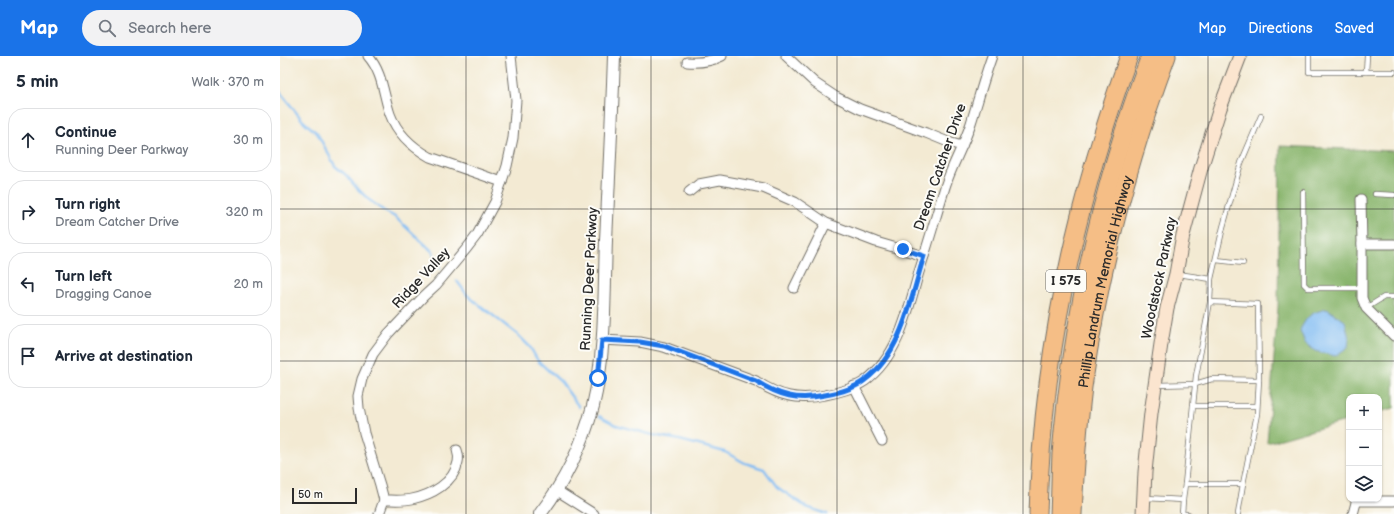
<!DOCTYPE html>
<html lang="en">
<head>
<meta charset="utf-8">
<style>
	:root { --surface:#fff; --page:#f2f2f3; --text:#1f2937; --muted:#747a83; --line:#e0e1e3; --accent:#1a73e8 }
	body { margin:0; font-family:"Balsamiq Sans",sans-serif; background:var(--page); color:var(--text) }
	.controls { position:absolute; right:12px; bottom:12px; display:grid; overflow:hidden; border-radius:8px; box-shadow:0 1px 3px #0004 }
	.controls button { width:36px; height:36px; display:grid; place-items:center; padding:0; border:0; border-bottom:1px solid var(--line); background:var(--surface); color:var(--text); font:20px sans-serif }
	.scale { position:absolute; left:12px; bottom:10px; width:65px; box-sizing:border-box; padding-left:4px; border:2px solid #2b2b2b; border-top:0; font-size:11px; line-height:14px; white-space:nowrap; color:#2b2b2b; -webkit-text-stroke:3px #fdfcf7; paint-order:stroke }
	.stop { position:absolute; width:12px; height:12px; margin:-9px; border:3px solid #1a73e8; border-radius:50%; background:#fff }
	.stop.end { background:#1a73e8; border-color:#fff; box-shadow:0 1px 4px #0008 }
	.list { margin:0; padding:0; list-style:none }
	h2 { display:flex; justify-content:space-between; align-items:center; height:52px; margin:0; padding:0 16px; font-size:17px }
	h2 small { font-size:13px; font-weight:400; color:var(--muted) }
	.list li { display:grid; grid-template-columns:26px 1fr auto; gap:12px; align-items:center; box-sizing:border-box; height:64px; margin:0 8px 8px; padding:0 8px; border:1px solid var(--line); border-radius:16px }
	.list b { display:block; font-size:15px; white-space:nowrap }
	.list p { margin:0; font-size:13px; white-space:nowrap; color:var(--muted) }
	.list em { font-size:13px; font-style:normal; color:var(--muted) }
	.icon { flex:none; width:22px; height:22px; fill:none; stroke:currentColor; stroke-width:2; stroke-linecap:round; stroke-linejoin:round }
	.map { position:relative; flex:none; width:1114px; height:458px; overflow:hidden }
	header { display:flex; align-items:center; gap:24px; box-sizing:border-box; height:56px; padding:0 20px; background:var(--accent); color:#fff }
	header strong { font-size:19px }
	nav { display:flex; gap:22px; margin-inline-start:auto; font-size:14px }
	.search { width:280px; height:36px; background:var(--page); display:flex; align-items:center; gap:10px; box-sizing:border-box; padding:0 14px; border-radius:22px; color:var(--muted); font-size:15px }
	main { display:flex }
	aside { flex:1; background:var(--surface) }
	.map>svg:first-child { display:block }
</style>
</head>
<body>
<header>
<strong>Map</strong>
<div class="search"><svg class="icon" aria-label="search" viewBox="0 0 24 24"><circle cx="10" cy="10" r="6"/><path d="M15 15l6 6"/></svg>Search here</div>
<nav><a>Map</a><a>Directions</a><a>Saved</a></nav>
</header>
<main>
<aside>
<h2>5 min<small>Walk · 370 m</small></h2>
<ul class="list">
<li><svg class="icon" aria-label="ahead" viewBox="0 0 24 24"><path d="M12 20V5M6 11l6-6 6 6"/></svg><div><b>Continue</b><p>Running Deer Parkway</p></div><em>30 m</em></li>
<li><svg class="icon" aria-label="right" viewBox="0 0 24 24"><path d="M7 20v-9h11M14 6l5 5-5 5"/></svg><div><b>Turn right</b><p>Dream Catcher Drive</p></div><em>320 m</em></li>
<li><svg class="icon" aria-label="left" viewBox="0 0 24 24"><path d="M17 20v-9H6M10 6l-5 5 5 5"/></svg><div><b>Turn left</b><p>Dragging Canoe</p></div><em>20 m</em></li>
<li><svg class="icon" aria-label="arrive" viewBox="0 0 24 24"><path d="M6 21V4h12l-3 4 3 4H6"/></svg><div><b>Arrive at destination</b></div></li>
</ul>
</aside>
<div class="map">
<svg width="1114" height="458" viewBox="0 0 1114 458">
	<rect width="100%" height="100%" fill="#fdfcf7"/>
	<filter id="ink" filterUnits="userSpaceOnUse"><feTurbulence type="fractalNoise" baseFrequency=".025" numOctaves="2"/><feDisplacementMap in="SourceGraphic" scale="8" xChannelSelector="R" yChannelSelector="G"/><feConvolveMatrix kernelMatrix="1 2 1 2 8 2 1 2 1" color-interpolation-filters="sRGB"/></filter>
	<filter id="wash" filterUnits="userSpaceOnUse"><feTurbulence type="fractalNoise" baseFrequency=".012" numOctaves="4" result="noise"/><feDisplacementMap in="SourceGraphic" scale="16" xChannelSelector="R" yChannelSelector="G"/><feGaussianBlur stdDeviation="0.9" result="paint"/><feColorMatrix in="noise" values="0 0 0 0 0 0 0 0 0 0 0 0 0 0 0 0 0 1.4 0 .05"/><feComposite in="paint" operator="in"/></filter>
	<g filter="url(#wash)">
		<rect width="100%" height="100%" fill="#f3ead3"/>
		<polygon fill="#89b56d" stroke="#5a704c" points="1000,90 1114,95 1114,352 1099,356 1099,341 1069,341 1069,364 987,387 998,251"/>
		<path fill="#81bcf3" stroke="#56748f" d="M1047,253L1065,265L1069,282L1068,291L1055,300L1035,295L1025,287L1020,274C1028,259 1030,257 1047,253Z"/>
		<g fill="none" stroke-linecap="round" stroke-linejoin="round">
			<g stroke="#81bcf3" stroke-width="2.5">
				<polyline points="0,36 23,65 37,77 55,110 66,119 76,131 88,143 104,155 115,161 152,195 160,212"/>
				<polyline points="177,225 188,240 238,279 250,291 258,305 281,326 299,351"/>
				<polyline points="319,360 336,369 373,379 400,384 445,396 465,407 484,413 497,431 526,451 547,458"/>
			</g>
		</g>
	</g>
	<g filter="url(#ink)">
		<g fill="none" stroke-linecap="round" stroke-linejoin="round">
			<g stroke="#716e66" stroke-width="6">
				<g id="service">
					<polyline points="1029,0 1029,16 1086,16"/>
					<polyline points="1087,0 1086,16 1114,16"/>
					<polyline points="1023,136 1024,228 1028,232 1082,232"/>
					<polyline points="1095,138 1114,139"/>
					<polyline points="936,204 963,207"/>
					<polyline points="898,218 931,223"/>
					<polyline points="930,246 978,248 979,324 977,358 963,428"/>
					<polyline points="1086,252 1104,241 1114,241"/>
					<polyline points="877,329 915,328 932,323 979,324"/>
					<polyline points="913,350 977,350"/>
					<polyline points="905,428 916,320 930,246 931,223 943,171 961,107 981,60"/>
					<polyline points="866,442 903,444 902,458"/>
					<polyline points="903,444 905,428 963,428 958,458"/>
					<polyline points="902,458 908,458"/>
				</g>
			</g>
			<g stroke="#716e66" stroke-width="11">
				<g id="minor">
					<path d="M88,0C103,17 103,38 110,58C117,77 132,91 150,101L222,126"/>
					<polyline points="506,0 535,27 556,41 580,53 646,77 668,86 682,90"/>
					<path d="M407,6C420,7 430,6 442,0"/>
					<polyline points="409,136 419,128 440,124 483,132 515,146 546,167 596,186 644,200"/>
					<polyline points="1081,143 1082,188 1114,188"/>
					<polyline points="1082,188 1082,242 1086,252 1114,280"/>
					<polyline points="514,232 546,167"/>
					<path d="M322,284L360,286L384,291L476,325C499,340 518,345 545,339C557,337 575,332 585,325C619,300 628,254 639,216C648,188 656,160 665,131C672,109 684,89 691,67C698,45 704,22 712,0"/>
					<polyline points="574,330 602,385"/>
					<polyline points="276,434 314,458"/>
					<path d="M104,444C113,444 123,445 132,443C151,439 174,427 178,406C179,402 178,397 177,394"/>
					<polyline points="1076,445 1114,445"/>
					<polyline points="99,458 104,444 100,429 84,377 79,352 78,340 82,323 93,298 108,278 144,240 156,229 187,192 197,179 215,146 227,110 233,82 236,44 231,0"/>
					<polyline points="1073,458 1077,443"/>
				</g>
			</g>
			<g stroke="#716e66" stroke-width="14">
				<path id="tertiary" d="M260,458C284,427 303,388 313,350C326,296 324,239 326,184C329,123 332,61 334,0"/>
			</g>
			<g stroke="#716e66" stroke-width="15">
				<polyline id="secondary" points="863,458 865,416 871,357 881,288 887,252 896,218 903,179 921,112 940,52 960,0"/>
			</g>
			<g stroke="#716e66" stroke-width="19">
				<g id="motorway">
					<path d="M758,458C762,302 796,146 849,0"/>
					<path d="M779,458C780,438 780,418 781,398C792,263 822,127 870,0"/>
					<path id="s1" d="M793,458C795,416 798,373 803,331C819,218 847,107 887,0"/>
				</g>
			</g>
			<use href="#service" stroke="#fff" stroke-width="4.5"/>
			<use href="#minor" stroke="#fff" stroke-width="9"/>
			<use href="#tertiary" stroke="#fff" stroke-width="12"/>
			<use href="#secondary" stroke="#fbe5cf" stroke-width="13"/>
			<use href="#motorway" stroke="#f5be86" stroke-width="17"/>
		</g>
	</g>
	<g fill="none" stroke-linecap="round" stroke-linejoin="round" filter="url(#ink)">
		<path stroke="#1a73e8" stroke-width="5" d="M318,322L322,284L360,286L384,290L476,325C499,340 518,345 545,339C557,337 575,332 585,324C622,297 631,242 644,200L623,193"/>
	</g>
	<path fill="none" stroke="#2b2b2b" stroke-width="1" stroke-opacity="0.55" d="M186,0V458M371,0V458M557,0V458M743,0V458M928,0V458M0,153H1114M0,305H1114"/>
	<g text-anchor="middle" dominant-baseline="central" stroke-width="4" stroke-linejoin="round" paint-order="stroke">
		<rect fill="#fdfcf7" stroke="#6a6a68" stroke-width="1" x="766" y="214" width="40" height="22" rx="3"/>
		<g font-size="13" font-weight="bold" fill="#2b2b2b">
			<text x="786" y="225">I 575</text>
		</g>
		<g font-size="14" fill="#2b2b2b" stroke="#fdfcf7">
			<text transform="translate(660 111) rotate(-71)">Dream Catcher Drive</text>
			<text transform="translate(141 222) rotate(-47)">Ridge Valley</text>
			<text transform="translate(879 222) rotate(-78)">Woodstock Parkway</text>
			<text transform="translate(309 223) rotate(-87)">Running Deer Parkway</text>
			<text stroke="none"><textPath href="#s1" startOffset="235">Phillip Landrum Memorial Highway</textPath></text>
		</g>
	</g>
</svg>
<div class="controls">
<button>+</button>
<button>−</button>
<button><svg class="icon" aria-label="layers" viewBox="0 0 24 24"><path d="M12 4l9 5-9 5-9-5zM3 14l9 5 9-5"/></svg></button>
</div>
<div class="scale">50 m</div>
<div class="stop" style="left:318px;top:322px"></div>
<div class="stop end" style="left:623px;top:193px"></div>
</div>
</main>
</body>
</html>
